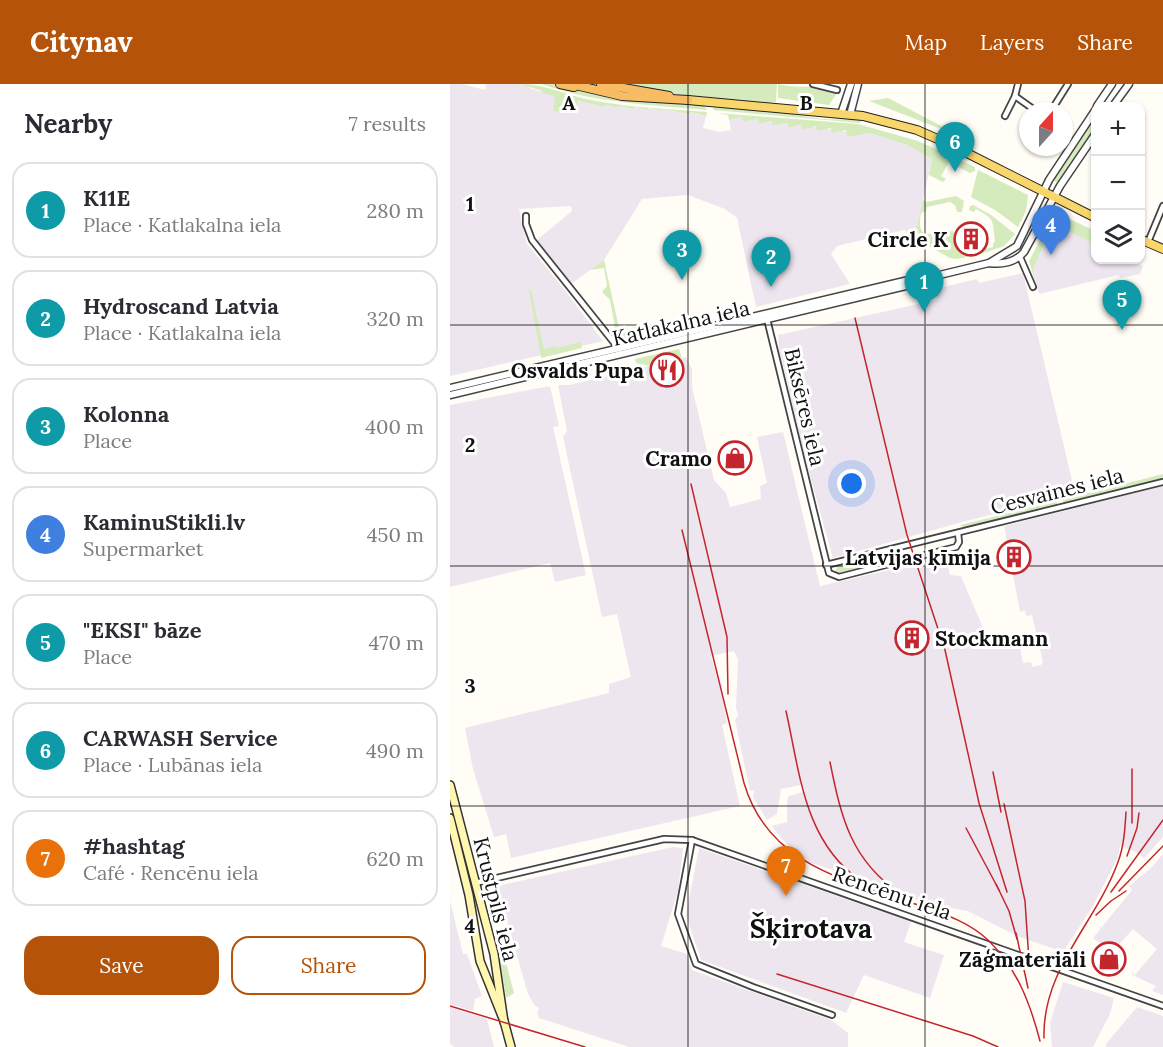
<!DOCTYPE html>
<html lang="en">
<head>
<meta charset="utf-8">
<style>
	:root { --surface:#fff; --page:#f2f2f3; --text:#2b2b33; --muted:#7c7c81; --line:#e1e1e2; --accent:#b45309 }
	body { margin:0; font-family:Lora,serif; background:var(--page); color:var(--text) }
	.controls { position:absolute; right:18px; top:18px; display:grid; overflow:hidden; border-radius:12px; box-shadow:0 2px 4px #0004 }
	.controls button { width:54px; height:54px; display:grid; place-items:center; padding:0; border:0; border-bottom:2px solid var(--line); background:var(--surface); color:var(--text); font:30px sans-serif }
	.compass { position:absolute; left:569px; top:18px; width:54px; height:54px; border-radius:50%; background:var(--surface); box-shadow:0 2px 4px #0004; rotate:21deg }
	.you { position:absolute; left:402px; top:400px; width:21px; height:21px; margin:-15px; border:4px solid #fff; border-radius:50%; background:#1a73e8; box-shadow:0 0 0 9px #1a73e833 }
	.badge { display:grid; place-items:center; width:39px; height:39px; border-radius:50%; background:var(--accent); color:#fff; font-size:20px; font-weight:700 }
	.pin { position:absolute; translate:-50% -50px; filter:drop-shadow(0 2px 3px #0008) }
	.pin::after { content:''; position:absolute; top:32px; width:21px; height:18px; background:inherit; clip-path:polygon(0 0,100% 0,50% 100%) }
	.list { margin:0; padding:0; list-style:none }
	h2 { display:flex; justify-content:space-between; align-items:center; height:78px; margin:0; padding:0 24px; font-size:26px }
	h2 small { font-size:20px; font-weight:400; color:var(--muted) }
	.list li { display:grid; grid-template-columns:39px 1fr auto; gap:18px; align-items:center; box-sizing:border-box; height:96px; margin:0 12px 12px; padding:0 12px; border:2px solid var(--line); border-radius:18px }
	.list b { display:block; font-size:22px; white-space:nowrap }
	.list p { margin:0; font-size:20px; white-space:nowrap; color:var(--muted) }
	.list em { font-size:20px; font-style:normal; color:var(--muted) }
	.actions { display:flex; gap:12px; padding:18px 24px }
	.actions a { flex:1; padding:14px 0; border:2px solid var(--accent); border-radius:18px; text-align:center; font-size:21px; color:var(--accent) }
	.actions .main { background:var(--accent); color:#fff }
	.icon { flex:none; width:33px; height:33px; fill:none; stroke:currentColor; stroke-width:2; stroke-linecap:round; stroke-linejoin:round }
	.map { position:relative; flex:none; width:713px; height:963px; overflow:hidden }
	header { display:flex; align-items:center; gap:36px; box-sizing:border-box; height:84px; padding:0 30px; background:var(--accent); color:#fff }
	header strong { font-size:28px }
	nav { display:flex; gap:33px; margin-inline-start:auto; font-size:21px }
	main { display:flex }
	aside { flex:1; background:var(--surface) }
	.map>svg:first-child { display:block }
</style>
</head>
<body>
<header>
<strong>Citynav</strong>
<nav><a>Map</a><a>Layers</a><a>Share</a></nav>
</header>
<main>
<aside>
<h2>Nearby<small>7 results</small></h2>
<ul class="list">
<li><span class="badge" style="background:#0f9aa8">1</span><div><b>K11E</b><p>Place · Katlakalna iela</p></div><em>280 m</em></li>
<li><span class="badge" style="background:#0f9aa8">2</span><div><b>Hydroscand Latvia</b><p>Place · Katlakalna iela</p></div><em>320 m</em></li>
<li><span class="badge" style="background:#0f9aa8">3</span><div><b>Kolonna</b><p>Place</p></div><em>400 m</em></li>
<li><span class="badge" style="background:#3f7fe0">4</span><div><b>KaminuStikli.lv</b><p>Supermarket</p></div><em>450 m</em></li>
<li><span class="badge" style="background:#0f9aa8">5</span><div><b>&quot;EKSI&quot; bāze</b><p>Place</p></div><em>470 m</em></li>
<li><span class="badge" style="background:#0f9aa8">6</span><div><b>CARWASH Service</b><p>Place · Lubānas iela</p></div><em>490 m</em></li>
<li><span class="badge" style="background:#e8710a">7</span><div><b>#hashtag</b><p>Café · Rencēnu iela</p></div><em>620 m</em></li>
</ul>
<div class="actions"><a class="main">Save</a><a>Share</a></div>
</aside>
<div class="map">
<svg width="713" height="963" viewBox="0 0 713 963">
	<rect width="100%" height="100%" fill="#fffdf5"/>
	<g fill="#eee6ef">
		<polygon points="0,0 12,0 35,6 36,0 70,0 79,2 79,4 106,12 103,27 127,17 154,23 155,21 168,24 169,22 182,25 183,23 197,26 197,24 211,27 212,25 239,30 240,28 256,32 253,44 270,48 281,46 279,36 293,33 294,38 307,35 309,40 322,37 324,42 337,39 338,44 352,41 412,50 420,49 457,61 482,75 467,143 387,162 381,170 400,200 306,223 287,134 275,125 238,111 192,115 154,176 121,200 87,156 122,127 121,122 69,125 77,160 114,205 153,257 0,292"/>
		<polygon points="614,145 645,160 646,176 680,176 693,182 690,190 670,194 669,191 589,210 583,186 598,151"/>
		<polygon points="573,189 625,409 509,439 383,474 353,367 329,264 328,251 487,216 485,205 527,195 529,199"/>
		<polygon points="236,273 242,285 242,303 264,396 276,409 280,423 311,415 310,402 317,399 307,353 333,348 370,502 496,473 500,491 511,492 537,553 528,559 530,564 561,555 563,559 569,558 573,579 581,578 582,583 591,581 593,578 582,531 576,532 575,526 570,528 554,442 713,402 713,753 694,774 684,767 670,762 668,773 643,822 613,868 567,852 518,827 472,819 452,809 450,812 408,791 405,795 399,791 358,778 331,754 322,742 337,738 337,716 339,712 353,708 351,701 331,705 327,730 317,736 303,713 304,706 300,707 285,636 288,631 286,624 288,576 284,567 261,572 272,611 277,639 272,641 290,722 61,774 56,750 44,753 23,685 15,644 159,609 159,600 181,593 167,530 152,533 113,353 117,347 108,301 120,301"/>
		<polygon points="100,302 109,342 103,343 136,491 105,498 100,479 0,503 0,321"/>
		<polygon points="223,763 233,764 228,807 211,862 237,870 242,886 381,936 398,949 398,963 179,963 89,934 87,929 89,924 85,922 78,910 47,802"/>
		<polygon points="249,764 461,838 454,858 494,871 480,914 414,891 396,929 251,876 236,831"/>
		<polygon points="713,770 713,911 702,907 706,902 684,892 707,865 683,845 662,868 643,854 682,806 679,802 701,784"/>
		<polygon points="0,817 13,870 17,870 32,912 25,915 23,927 0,920"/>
		<polygon points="613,898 664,914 660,930 643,963 602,963 600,939"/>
		<polygon points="0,923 37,935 44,963 4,963 0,959"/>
		<polygon points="687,923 713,932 713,963 656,963 656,960"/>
	</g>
	<g fill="#d5ebbd">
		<path d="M70,0C96,0 120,13 146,17C183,24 220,25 257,28L256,32L241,28L240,30L212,25L211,27L198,24L197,26L184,23L183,25L169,22V24L155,21L154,23L128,17L124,29L103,27L105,12L92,9V7Z"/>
		<path d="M91,0H106L162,15L254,22L257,26C201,21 145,19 91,0Z"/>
		<polygon points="170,0 327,0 326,18 314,19 236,12"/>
		<path d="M328,0C347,5 369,0 387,9L379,21L328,14Z"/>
		<polygon points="438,14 497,45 499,48 419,17"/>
		<polygon points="264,23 326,28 373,35 412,36 410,39 263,26"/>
		<polygon points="267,29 408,40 468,57 525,83 525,87 520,89 499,78 491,92 496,95 493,98 479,91 482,75 457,61 420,49 397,53 396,46 382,49 381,44 367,47 366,42 353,46 351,41 338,44 337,39 323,42 322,37 309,40 307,35 294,38 292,33 279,36 278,31"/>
		<polygon points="645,30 645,44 608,99 603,96"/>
		<polygon points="528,86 578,111 576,127 568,143 545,126 521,113"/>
		<path d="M506,112L514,117L512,128H507L505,121L500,118L477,123L476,127L471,129C465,160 485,148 503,147L508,166L512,168L521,167L526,171L507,175L500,174L459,151L455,146L467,143L473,116L476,118Z"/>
		<path d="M523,121L541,131L565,150L554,162L531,170L533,162L535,165L543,163V160L545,157C542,136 546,136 526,125L524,128L519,126L520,122Z"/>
		<polygon points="605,128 645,147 645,160 614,145 598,151 583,186 586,201 579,177"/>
		<polygon points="154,176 169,244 173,246 186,243 192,250 167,256 160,247 165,243 160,216 152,208 157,202 154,184 140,186"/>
		<polygon points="79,206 81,206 94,265 105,262 106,264 131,258 132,264 91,274"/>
		<polygon points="229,265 233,277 231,274 200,282 186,279 185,275"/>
		<polygon points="713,390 713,395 614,419 612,416"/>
		<polygon points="607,417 607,421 515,444 510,441"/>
		<polygon points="434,470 437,475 434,479 390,489 386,487 387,481"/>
		<polygon points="51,860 64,909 58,913 56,913 47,861"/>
	</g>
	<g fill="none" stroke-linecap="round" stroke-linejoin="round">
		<g stroke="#444" stroke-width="8">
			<g id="minor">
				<polyline points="363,0 387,6"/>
				<polyline points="565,12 586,27"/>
				<polyline points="601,27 618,0"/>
				<polyline points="555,32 565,12 568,0"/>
				<polyline points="76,132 76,140 82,156 169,265"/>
				<polyline points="698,158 713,122"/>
				<polyline points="570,173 583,203"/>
				<polyline points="317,235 379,489 389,493 506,463 509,458 508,449"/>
				<polyline points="376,481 713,398"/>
				<polyline points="242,756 228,830 246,880 303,903 382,931"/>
				<polyline points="25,799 214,755 242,756 713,922"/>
			</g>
		</g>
		<g stroke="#444" stroke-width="9">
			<g id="tertiary">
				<polyline points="647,22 662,0"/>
				<polyline points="663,22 679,0"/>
				<polyline points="391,30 401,0"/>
				<polyline points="400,31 408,0"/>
				<polyline points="539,179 567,162 599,96 646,25"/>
				<path d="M0,304L463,195L469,196L539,179C552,181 566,178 574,168L610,102L646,49"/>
				<polyline points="0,311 464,200 469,196"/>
			</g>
		</g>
		<g stroke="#333" stroke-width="10">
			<g id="secondary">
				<polyline points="0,701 44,870 54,938"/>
				<polyline points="0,734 19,811 30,877 54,937 61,963"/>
			</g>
		</g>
		<g stroke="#222" stroke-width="10">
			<g id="primary">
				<polyline points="238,16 413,32 467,46 499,60 646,134"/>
				<polyline points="690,155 713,165"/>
			</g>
		</g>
		<g stroke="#222" stroke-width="10">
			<g id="trunk">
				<polyline points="110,0 124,3"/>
				<polyline points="121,0 172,12 238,16"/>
				<polyline points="151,0 219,12"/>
			</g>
		</g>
		<use href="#minor" stroke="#fff" stroke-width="4.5"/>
		<use href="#tertiary" stroke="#fff" stroke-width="6"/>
		<use href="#secondary" stroke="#fff6b0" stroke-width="7"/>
		<use href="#primary" stroke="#f9d66b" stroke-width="8"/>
		<use href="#trunk" stroke="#f7bc64" stroke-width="8"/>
		<g stroke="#c4262e" stroke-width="1.5">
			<polyline points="405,234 457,451 495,566 529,719 557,808"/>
			<polyline points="241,400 277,553 278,610"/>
			<path d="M232,446L294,699C319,784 401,797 474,823C497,831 520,839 538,856C567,884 580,919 590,957"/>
			<path d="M336,627C350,689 354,758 411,797"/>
			<path d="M380,678C391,733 401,777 451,810"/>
			<polyline points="543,688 551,728"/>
			<polyline points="554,720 575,817 579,877"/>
			<polyline points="682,739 682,685"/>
			<polyline points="516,744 549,806"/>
			<polyline points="677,772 687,744 689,729"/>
			<polyline points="546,800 559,827 567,855"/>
			<polyline points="669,807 713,762"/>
			<polyline points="661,808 713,736"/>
			<polyline points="646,831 661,817 676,807"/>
			<polyline points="566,849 578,904"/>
			<polyline points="327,890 523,952 548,963"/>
			<polyline points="0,922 135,963"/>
			<path d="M594,954C592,885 646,839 668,778C674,762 675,745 676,728"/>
		</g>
	</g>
	<path fill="none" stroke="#111" stroke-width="1.5" stroke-opacity="0.55" d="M238,0V963M475,0V963M0,241H713M0,482H713M0,722H713"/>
	<defs>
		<g id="building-ring" transform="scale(1.725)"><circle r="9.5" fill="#fff" stroke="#c4262e" stroke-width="1.5"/><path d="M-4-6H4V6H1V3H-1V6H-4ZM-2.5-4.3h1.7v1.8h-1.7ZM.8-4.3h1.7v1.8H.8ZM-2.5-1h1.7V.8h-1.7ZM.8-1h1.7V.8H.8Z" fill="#c4262e"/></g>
		<g id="restaurant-ring" transform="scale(1.725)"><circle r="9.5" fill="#fff" stroke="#c4262e" stroke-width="1.5"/><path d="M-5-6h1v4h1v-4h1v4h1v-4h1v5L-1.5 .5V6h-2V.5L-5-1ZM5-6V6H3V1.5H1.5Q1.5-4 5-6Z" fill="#c4262e"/></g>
		<g id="shop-ring" transform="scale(1.725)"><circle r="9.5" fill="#fff" stroke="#c4262e" stroke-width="1.5"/><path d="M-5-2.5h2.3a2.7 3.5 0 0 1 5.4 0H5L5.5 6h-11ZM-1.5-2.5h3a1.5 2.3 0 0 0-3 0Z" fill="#c4262e"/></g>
	</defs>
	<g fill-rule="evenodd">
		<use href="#building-ring" x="521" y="155"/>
		<use href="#restaurant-ring" x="217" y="286"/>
		<use href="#shop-ring" x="285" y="374"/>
		<use href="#building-ring" x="564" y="473"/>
		<use href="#building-ring" x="462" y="554"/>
		<use href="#shop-ring" x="659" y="875"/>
	</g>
	<g text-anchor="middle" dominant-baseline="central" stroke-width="6" stroke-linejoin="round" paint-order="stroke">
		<g font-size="21" font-weight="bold" fill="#111" stroke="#fff" text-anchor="end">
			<text x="498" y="155">Circle K</text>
			<text x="194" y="286">Osvalds Pupa</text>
			<text x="262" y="374">Cramo</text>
			<text x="541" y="473">Latvijas ķīmija</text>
			<text x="485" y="554" text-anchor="start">Stockmann</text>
			<text x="636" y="875">Zāģmateriāli</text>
		</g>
		<g font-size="21" fill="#111" stroke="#fff">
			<text transform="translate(231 239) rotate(-13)">Katlakalna iela</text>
			<text transform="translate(355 323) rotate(77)">Biksēres iela</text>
			<text transform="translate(607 407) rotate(-14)">Cesvaines iela</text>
			<text transform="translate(442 809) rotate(19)">Rencēnu iela</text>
			<text transform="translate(46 815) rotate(76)">Krustpils iela</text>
		</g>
		<g font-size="27" font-weight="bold" fill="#111" stroke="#fff">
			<text x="361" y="844">Šķirotava</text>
		</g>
	</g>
	<g font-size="20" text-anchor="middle" font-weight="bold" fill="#111" stroke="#fff" stroke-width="6" stroke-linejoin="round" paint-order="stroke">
		<text x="119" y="26">A</text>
		<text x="356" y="26">B</text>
		<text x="20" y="127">1</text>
		<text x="20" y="368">2</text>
		<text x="20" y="609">3</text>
		<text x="20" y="849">4</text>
	</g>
</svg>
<div class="controls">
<button>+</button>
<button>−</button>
<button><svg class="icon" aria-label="layers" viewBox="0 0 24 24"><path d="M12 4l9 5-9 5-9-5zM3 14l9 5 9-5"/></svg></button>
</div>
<svg class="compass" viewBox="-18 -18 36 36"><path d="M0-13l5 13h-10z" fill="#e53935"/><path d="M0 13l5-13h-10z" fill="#7c7c81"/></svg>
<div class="you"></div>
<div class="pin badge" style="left:474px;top:228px;background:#0f9aa8">1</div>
<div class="pin badge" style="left:321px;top:203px;background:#0f9aa8">2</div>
<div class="pin badge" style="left:232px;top:196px;background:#0f9aa8">3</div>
<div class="pin badge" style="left:601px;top:171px;background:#3f7fe0">4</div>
<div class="pin badge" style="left:672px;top:246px;background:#0f9aa8">5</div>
<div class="pin badge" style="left:505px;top:88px;background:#0f9aa8">6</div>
<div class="pin badge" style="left:336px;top:812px;background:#e8710a">7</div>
</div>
</main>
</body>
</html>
